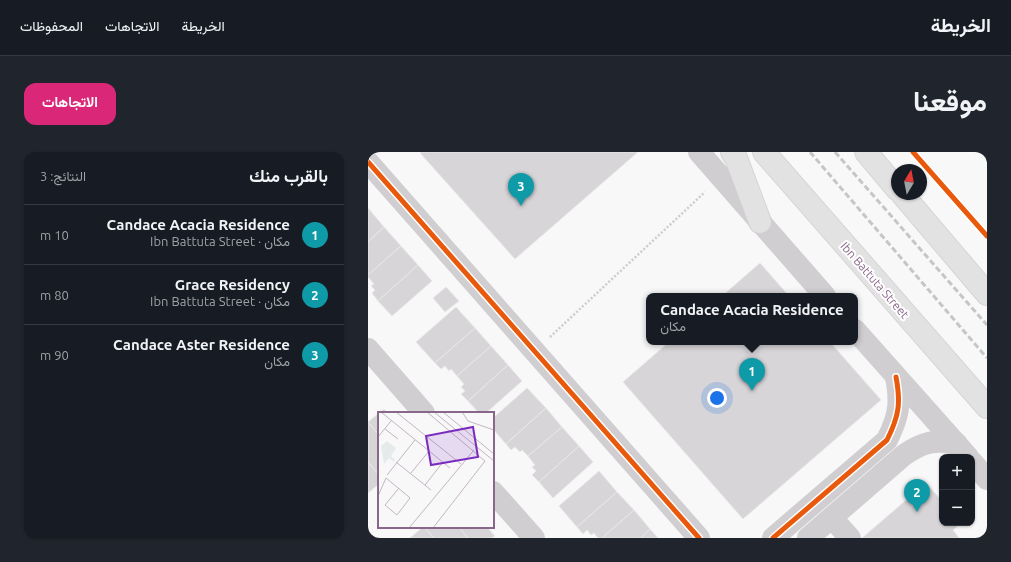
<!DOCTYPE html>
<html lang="ar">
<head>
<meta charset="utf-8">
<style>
	:root { --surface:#171b24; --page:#20242c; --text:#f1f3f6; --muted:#9ea1a6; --line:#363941; --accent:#db2777 }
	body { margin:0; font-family:Ubuntu,Vazirmatn,sans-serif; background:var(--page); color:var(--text); direction:rtl }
	.controls { position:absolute; right:12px; bottom:12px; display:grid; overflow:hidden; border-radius:8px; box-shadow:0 1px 3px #0004 }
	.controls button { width:36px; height:36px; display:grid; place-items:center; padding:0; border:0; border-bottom:1px solid var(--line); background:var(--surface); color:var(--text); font:20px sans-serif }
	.compass { position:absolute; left:523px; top:12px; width:36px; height:36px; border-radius:50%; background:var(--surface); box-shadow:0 1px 3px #0004; rotate:10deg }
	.you { position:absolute; left:349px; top:246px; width:14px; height:14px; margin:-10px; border:3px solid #fff; border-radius:50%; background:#1a73e8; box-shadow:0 0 0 6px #1a73e833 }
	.badge { display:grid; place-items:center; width:26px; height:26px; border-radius:50%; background:var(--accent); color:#fff; font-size:13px; font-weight:700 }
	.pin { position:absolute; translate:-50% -33px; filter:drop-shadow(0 1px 2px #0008) }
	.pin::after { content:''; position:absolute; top:21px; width:14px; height:12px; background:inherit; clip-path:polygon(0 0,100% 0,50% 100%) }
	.popup { position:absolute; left:278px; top:141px; width:212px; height:52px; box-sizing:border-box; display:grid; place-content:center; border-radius:8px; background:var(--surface); filter:drop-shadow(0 1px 3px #0005); font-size:13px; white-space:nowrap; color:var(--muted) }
	.popup b { font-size:15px; color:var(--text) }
	.popup::after { content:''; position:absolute; left:50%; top:100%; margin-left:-8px; border:8px solid transparent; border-top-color:var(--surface) }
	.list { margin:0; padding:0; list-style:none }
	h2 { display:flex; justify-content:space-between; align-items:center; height:52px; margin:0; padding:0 16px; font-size:17px }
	h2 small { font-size:13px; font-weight:400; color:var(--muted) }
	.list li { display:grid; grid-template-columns:26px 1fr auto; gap:12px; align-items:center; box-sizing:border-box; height:60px; padding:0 16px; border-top:1px solid var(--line) }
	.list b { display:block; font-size:15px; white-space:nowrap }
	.list p { margin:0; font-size:13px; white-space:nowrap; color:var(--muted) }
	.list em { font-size:13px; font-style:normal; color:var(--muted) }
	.map { position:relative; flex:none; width:619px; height:386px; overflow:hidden; direction:ltr; border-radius:12px }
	header { display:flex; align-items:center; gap:24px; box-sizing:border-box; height:56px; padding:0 20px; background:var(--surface); border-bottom:1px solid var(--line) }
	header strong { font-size:19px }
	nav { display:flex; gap:22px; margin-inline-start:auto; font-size:14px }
	.intro { display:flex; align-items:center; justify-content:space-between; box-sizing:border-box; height:96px; padding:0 24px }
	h1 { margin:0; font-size:28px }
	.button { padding:10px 18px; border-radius:12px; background:var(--accent); color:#fff; font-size:14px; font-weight:700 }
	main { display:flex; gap:24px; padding:0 24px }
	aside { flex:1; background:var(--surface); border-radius:12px; box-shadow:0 1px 3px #0004 }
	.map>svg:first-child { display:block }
</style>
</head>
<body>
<header>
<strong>الخريطة</strong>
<nav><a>الخريطة</a><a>الاتجاهات</a><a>المحفوظات</a></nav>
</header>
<div class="intro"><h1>موقعنا</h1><a class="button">الاتجاهات</a></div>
<main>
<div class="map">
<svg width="619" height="386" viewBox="0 0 619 386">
	<rect width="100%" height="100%" fill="#f8f8f8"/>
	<g fill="#d8d5d8" stroke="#e8e8e8">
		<polygon points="53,0 270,0 147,107 52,1"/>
		<polygon points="0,56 16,75 0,90"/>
		<polygon points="16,75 33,94 0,123 0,90"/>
		<polygon points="33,94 50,113 10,149 4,141 7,138 3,134 6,132 0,125 0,123"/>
		<polygon points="392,111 421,144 354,144"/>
		<polygon points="50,113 64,129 24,164 10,149"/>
		<polygon points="78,135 91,149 77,160 65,146"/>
		<polygon points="88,155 107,176 67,211 48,190"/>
		<polygon points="107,176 123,194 89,224 83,217 81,219 77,214 73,217 67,211"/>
		<polygon points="301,190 462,190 513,248 375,367 255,230"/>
		<polygon points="123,194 140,213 100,249 93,242 97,239 93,235 96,232 89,224"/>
		<polygon points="140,213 154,229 118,261 111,261 100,249"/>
		<polygon points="159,236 178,256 138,292 125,277 125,266"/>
		<polygon points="178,256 194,275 160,304 154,298 152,300 147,295 143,298 138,292"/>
		<polygon points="16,257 19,261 11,261 11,283 0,270"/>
		<polygon points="0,270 11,283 11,323 0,310"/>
		<polygon points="194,275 211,294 171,330 164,323 168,319 164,315 167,313 160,304"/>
		<polygon points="211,294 225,310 185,346 171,330"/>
		<polygon points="0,310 11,323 11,332 0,341"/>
		<polygon points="231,319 249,340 209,375 191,354"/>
		<polygon points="558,331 574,349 574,371 593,371 585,378 591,386 494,386"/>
		<polygon points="249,340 266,358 234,386 230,386 226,381 223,383 219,378 215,382 209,375"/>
		<polygon points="266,358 282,377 273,386 234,386"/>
		<polygon points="55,375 56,375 66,386 42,386"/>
		<polygon points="56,375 91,375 100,386 66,386"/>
		<polygon points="91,375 119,375 127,384 124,386 100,386"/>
		<polygon points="282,377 290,386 273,386"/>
	</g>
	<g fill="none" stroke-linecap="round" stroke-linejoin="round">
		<g stroke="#d6d4d6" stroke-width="24">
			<g id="major">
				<polyline points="364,0 368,6 392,70"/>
				<polyline points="396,0 619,255"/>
				<polyline points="498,0 529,37"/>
				<polyline points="534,42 619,142"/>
			</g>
		</g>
		<polyline stroke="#ceccce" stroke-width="2.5" stroke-dasharray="2 2" stroke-linecap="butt" points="182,185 337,40"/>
		<g stroke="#d1ced1" stroke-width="22">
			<polyline points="331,0 457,144"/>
			<polyline points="0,10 331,386"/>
			<polyline points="487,178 600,305"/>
			<polyline points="0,197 56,261"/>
			<polyline points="604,310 619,327"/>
			<polyline points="125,340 166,386"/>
			<polyline points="464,366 482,386"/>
			<path d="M405,386L519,288C531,264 533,251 528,225"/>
			<path d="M440,386L536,303C555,290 567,287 589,292"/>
		</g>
		<use href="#major" stroke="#e3e2e3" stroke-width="22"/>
		<g stroke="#c8c5c8" stroke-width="3" stroke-dasharray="6 3" stroke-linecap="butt">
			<polyline points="442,0 619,206"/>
			<polyline points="467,0 619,173"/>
		</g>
		<g stroke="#fff" stroke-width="8">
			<g id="cycleway">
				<polyline points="545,0 619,84"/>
				<polyline points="0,10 331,386"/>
				<path d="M405,386L519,288C531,264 533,251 528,225"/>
			</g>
		</g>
		<use href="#cycleway" stroke="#e8590c" stroke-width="5"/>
	</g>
	<g text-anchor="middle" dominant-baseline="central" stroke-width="4" stroke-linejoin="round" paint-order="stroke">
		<g font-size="12" fill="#88678a" stroke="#fff">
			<text transform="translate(507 128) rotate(49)">Ibn Battuta Street</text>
		</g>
	</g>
	<g transform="translate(10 260)">
		<rect width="116" height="116" fill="#f8f8f8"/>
		<path d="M9,29L18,36L13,44L17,48L16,50L11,46L6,52L3,34Z" fill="#e5eaea"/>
		<path fill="none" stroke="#c4b5c5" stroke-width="1" d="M3,0L72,56M18,0L83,52M49,0L107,49L55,116M56,0L116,49M65,0L116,42M84,0L90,9L116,18M7,17L20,27M0,25L13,9M18,50L53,78M33,61L51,39M9,63L37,28M8,66L31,85L32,86L19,103L7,93L21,76M47,73L65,50M0,84L8,66M31,116L96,38"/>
		<path fill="#7b2cbf" fill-opacity="0.15" stroke="#7b2cbf" stroke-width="2" d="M95,15L100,45L53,53L48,24Z"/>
		<rect width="116" height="116" fill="none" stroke="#88678a" stroke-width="2"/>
	</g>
</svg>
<div class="controls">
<button>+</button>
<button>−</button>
</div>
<svg class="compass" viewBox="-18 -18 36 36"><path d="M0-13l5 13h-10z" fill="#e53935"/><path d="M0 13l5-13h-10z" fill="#9ea1a6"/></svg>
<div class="you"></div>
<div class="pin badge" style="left:384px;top:239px;background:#0f9aa8">1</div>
<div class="popup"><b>Candace Acacia Residence</b>مكان</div>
<div class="pin badge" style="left:549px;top:360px;background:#0f9aa8">2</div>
<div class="pin badge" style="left:153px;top:54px;background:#0f9aa8">3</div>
</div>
<aside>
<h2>بالقرب منك<small>النتائج: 3</small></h2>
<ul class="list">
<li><span class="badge" style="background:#0f9aa8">1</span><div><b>Candace Acacia Residence</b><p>مكان · Ibn Battuta Street</p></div><em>10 m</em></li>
<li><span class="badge" style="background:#0f9aa8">2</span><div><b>Grace Residency</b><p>مكان · Ibn Battuta Street</p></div><em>80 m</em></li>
<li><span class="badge" style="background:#0f9aa8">3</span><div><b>Candace Aster Residence</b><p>مكان</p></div><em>90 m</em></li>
</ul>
</aside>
</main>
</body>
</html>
